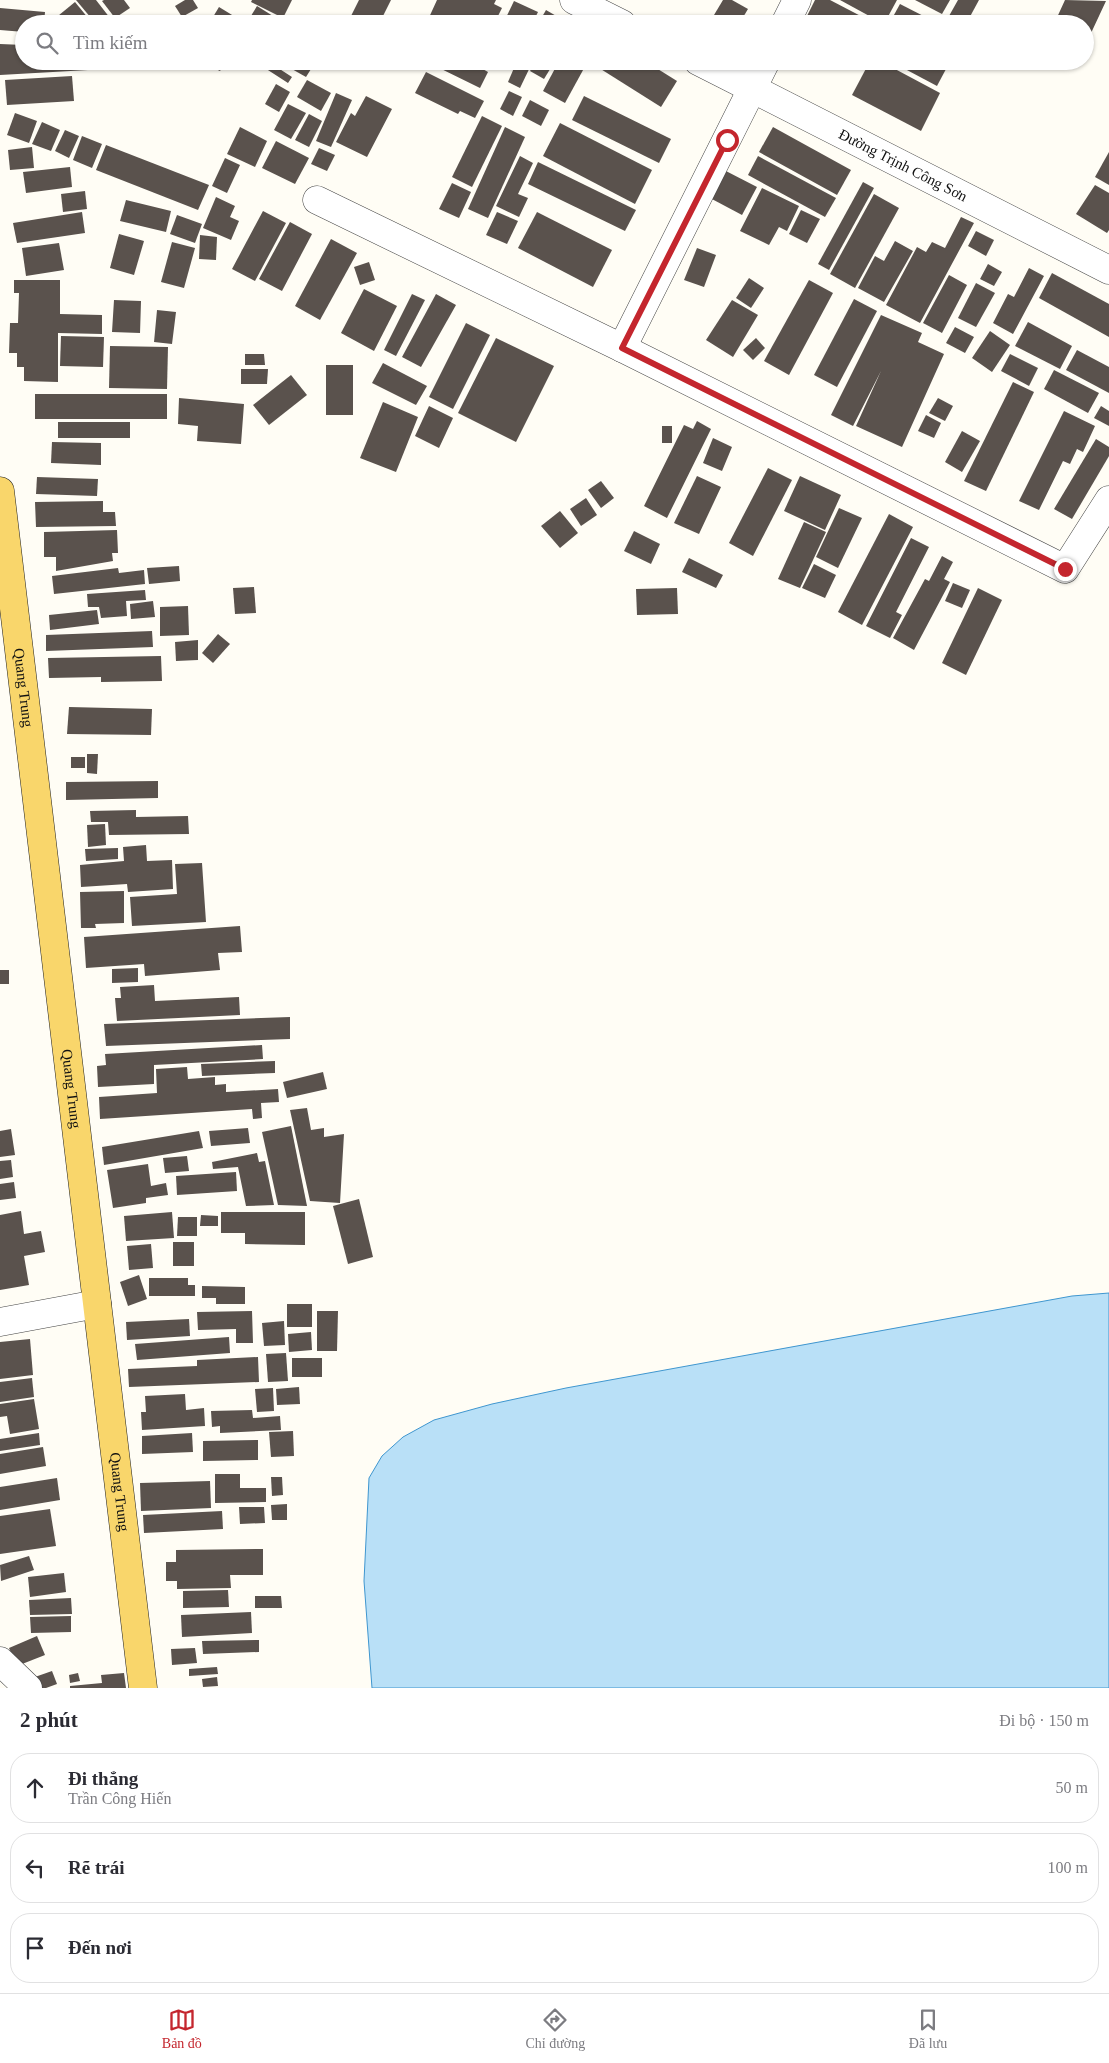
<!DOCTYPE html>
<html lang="vi">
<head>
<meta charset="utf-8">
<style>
	:root { --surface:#fff; --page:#f7f7f7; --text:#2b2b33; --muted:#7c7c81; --line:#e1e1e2; --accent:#c4262e }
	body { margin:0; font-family:"Times New Roman",serif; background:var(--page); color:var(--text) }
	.stop { position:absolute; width:15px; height:15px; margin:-11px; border:4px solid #c4262e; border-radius:50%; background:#fff }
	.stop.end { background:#c4262e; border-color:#fff; box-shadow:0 1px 5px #0008 }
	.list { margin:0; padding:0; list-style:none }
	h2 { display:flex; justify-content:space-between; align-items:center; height:65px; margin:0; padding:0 20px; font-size:21px }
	h2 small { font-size:16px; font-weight:400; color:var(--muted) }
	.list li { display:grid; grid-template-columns:32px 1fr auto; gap:15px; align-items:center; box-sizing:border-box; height:70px; margin:0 10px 10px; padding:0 10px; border:1px solid var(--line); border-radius:20px }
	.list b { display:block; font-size:19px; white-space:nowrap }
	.list p { margin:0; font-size:16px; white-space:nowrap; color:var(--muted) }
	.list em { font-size:16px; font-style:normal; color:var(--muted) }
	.icon { flex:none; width:28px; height:28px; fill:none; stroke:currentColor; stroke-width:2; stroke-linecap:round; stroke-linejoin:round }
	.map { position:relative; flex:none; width:1109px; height:1688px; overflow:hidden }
	.search { position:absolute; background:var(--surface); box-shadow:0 1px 4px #0004; left:15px; right:15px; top:15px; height:55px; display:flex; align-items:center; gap:12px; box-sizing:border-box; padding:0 18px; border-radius:28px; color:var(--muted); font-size:19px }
	.sheet { height:305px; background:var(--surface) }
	nav { display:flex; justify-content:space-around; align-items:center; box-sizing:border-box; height:70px; border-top:1px solid var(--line); background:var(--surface); font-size:14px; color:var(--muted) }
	nav a { display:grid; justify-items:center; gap:2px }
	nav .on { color:var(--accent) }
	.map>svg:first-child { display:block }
</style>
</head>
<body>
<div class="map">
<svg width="1109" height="1688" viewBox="0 0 1109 1688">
	<rect width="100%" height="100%" fill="#fffdf5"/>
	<polygon fill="#b9e0f7" stroke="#3f96cf" points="1109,1293 1109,1688 372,1688 364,1581 369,1478 382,1456 403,1437 434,1420 492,1404 566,1388 1072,1296"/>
	<g fill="#5a524d">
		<polygon points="76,0 96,0 110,18 103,24 96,24"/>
		<polygon points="104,0 124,0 130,8 115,18 102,1"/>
		<polygon points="185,0 193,0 198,8 182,17 175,6"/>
		<polygon points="252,0 292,0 283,18 251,2"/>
		<polygon points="359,0 391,0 379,24 347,24"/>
		<polygon points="437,0 496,0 494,4 502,8 494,24 426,24"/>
		<polygon points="723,0 732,0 748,9 739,24 730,24 714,15"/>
		<polygon points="815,0 830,0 876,24 803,24"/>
		<polygon points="840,0 897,0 884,24"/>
		<polygon points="915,0 950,0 942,14"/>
		<polygon points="958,0 979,0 966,24 961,24 949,16"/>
		<polygon points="1065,0 1106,1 1085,46 1085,24 1054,24"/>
		<polygon points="514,1 538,12 532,24 503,24"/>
		<polygon points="75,2 93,24 56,24 53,20"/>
		<polygon points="900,4 939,24 889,24"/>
		<polygon points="257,6 273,16 268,24 246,24"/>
		<polygon points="219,7 237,18 234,24 223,24 213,17"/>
		<polygon points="0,8 45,12 44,24 24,24 24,32 0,30"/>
		<polygon points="546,10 558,17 554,24 538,24"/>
		<polygon points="133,16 141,24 125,24"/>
		<polygon points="0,44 24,45 24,61 89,61 88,70 0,75"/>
		<polygon points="198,61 226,61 220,71"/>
		<polygon points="254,61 278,61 275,66 292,77 288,83"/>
		<polygon points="284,61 316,61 306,77 283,64"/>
		<polygon points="425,61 475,61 474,64 488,72 480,88"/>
		<polygon points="517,61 532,63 520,88 508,82"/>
		<polygon points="536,61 555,61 544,79 530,71"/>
		<polygon points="559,61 588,61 565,103 543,91"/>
		<polygon points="588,61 645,61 677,81 661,107"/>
		<polygon points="870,61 880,61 940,93 921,131 852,95"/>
		<polygon points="890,61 931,61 946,69 937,86"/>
		<polygon points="426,72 484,101 475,118 460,111 458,114 415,93"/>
		<polygon points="72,76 74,101 7,105 5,80"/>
		<polygon points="307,80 331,93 321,111 297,97"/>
		<polygon points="276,84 290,92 279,112 265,104"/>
		<polygon points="509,91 522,97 513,116 500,109"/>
		<polygon points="336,93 352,100 331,147 316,141"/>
		<polygon points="366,96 392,109 367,157 336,142 351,113 355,116"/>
		<polygon points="584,96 671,139 659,163 572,120"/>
		<polygon points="530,100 549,110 541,126 522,116"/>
		<polygon points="288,104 306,113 291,139 274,130"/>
		<polygon points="15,113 37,121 29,143 7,135"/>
		<polygon points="309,114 322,121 309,147 295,140"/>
		<polygon points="482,116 502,126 472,187 452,177"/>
		<polygon points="42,122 60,130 51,151 32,144"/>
		<polygon points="560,123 652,170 635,204 543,156"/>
		<polygon points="240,127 267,141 255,167 227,154"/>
		<polygon points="505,127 525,137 488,218 468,209"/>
		<polygon points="773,127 851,170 837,195 759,152"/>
		<polygon points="65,130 79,136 69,158 55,151"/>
		<polygon points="82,136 102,144 92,168 73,160"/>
		<polygon points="276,141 309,158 295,184 262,168"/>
		<polygon points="106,145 209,185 198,210 96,170"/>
		<polygon points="32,147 34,168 10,170 8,150"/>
		<polygon points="319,148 335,155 327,171 311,164"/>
		<polygon points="1109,152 1109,185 1095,177"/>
		<polygon points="520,156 533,163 518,194 528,198 519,217 496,206"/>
		<polygon points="758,156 836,198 825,217 748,175"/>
		<polygon points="225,158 240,165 227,193 212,186"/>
		<polygon points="538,162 636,210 625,231 528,184"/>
		<polygon points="70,167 72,187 26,193 23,172"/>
		<polygon points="724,170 757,187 742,215 710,198"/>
		<polygon points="863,182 874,188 829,270 818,264"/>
		<polygon points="452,183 471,192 459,218 439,209"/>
		<polygon points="1095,185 1109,193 1109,230 1107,233 1076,214"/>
		<polygon points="762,188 799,206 787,231 779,227 769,245 740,231"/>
		<polygon points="85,191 87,209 63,212 61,194"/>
		<polygon points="874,194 899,208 855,288 830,274"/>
		<polygon points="216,197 235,206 230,217 239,221 231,240 203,228"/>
		<polygon points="126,200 171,211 166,232 120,221"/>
		<polygon points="801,210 820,219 807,243 789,234"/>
		<polygon points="263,211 286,223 255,281 232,269"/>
		<polygon points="82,212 85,233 17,243 13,223"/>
		<polygon points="497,212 518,221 507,244 486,235"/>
		<polygon points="537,212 612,250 593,287 518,248"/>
		<polygon points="177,215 202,224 195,243 170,234"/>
		<polygon points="961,217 974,223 920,323 886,305 917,247 926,252 932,242 945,248"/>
		<polygon points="290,222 312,234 282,291 259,279"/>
		<polygon points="976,231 994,240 986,256 968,246"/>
		<polygon points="119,234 144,241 134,275 110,268"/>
		<polygon points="200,235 217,237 216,260 199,259"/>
		<polygon points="331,239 357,253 320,320 295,306"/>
		<polygon points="895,241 913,251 884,302 858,288 875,256 884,261"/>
		<polygon points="172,242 195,248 184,288 161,282"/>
		<polygon points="59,243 64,270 26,276 22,248"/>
		<polygon points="697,248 716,255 704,287 684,280"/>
		<polygon points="369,262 375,280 360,285 354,267"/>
		<polygon points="988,264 1002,272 994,286 980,279"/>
		<polygon points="1029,268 1044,276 1013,334 993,323 1008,294 1014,297"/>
		<polygon points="1052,273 1109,304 1109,337 1039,298"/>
		<polygon points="949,275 967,285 942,333 923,323"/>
		<polygon points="749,278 764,288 751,308 736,298"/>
		<polygon points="14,280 60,280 60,314 102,315 102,334 58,333 58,382 24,381 24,367 17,367 17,353 9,353 10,323 18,323 19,293 14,293"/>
		<polygon points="809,280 833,293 789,375 764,361"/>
		<polygon points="976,283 995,293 976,327 958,318"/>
		<polygon points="364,289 397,306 374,351 341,333"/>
		<polygon points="412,294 425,300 396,356 384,350"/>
		<polygon points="436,294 456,305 421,367 402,357"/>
		<polygon points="854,299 877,311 837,387 814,375"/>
		<polygon points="114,300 141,301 140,333 112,332"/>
		<polygon points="732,300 758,315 733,357 706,340"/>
		<polygon points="157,310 176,312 172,344 154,342"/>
		<polygon points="881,315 922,333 918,342 944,354 902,447 856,426 881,371 853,426 831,415"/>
		<polygon points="1028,322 1072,346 1060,369 1015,346"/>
		<polygon points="466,323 490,335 453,409 429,397"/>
		<polygon points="955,327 974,337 965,353 946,343"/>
		<polygon points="990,331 1010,345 992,372 972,358"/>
		<polygon points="61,336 104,337 103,367 60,366"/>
		<polygon points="496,338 554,366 516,442 458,413"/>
		<polygon points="756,338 765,348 753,360 743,350"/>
		<polygon points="110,346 168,347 167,389 109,388"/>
		<polygon points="1077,350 1109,367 1109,393 1066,370"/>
		<polygon points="245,354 264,354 265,365 245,365"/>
		<polygon points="1010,354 1038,368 1029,386 1001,371"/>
		<polygon points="383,363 427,386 416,405 372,383"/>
		<rect x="326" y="365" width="27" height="50"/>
		<polygon points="241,369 268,369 267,384 241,384"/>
		<polygon points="1054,370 1099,393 1088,413 1044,389"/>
		<polygon points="291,375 307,395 269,425 253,405"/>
		<polygon points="1013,382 1034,392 986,491 964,481"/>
		<rect x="35" y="394" width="132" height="25"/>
		<polygon points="179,398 244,404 241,444 197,441 198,426 178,424"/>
		<polygon points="938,398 953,406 945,421 929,413"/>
		<polygon points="383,402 418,417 396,472 360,458"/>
		<polygon points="429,406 453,418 439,448 415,436"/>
		<polygon points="1101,406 1109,411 1109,426 1094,418"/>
		<polygon points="1064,411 1095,426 1083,452 1077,449 1070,464 1063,461 1039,510 1019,501"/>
		<polygon points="926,415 941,423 934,438 918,431"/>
		<polygon points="697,421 711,429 667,518 644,506 684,425 693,429"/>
		<rect x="58" y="422" width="72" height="16"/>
		<rect x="662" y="426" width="10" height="17"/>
		<polygon points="962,431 980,441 962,472 945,462"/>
		<polygon points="713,438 732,447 722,471 703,463"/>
		<polygon points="1096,439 1109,447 1109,456 1072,519 1054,509"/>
		<polygon points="52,442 101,443 101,465 51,463"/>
		<polygon points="768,468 792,480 753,556 729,543"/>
		<polygon points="697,476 721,487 699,534 674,523"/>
		<polygon points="800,476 841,495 825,530 784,511"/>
		<polygon points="37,477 98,479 97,496 36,494"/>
		<polygon points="601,481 614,498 601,508 588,490"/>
		<polygon points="586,498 597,515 581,526 570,509"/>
		<polygon points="103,501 103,512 115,512 116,526 36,527 35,502"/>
		<polygon points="839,508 862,518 838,568 816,557"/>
		<polygon points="560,511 578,533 560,548 541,526"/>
		<polygon points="889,514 913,527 862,625 838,612"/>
		<polygon points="804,522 826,532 800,588 778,579"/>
		<polygon points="117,530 118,553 112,553 113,561 56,571 56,557 44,557 44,532"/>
		<polygon points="634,531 660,544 651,564 624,551"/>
		<polygon points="911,538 929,547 896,612 902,615 890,638 866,626"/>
		<polygon points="942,556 953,562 944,579 950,582 914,650 893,638 925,579 929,581"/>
		<polygon points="689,558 723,575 716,588 682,572"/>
		<polygon points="814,564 836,575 825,598 802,588"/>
		<polygon points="179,566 180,581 149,584 147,568"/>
		<polygon points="118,568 119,573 144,570 145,584 54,594 52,576"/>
		<polygon points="953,583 970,590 962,608 945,601"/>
		<polygon points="254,587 256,613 235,614 233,588"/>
		<polygon points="677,588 678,614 637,615 636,589"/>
		<polygon points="978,588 1002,600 966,675 942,663"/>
		<polygon points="145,590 146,600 126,601 127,616 101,618 99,607 88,607 87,594"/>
		<polygon points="153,601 155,617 131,619 130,604"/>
		<polygon points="188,606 189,635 160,636 160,607"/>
		<polygon points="97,610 99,624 50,630 49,615"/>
		<polygon points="152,631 153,647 46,651 46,635"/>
		<polygon points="218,634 230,644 213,663 202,653"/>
		<polygon points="198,640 198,660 176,661 175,642"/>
		<polygon points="161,656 162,681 101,682 101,677 49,678 48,658"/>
		<polygon points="69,707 152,709 151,735 67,734"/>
		<polygon points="87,754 98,754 97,774 87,773"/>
		<rect x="71" y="757" width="14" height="11"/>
		<polygon points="158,781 158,798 66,800 66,782"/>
		<polygon points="136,810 136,817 188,816 189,834 109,835 108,822 91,822 90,811"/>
		<polygon points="105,824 106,845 88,847 87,825"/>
		<polygon points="146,845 147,861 172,860 173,889 128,892 127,884 81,887 80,865 124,861 123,847"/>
		<polygon points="118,848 118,859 86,861 85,849"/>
		<polygon points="202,863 206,922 132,926 130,897 177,894 175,864"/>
		<polygon points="124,891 124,923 95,924 96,928 81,928 80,892"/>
		<polygon points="240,926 242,952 218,953 220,970 145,976 144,964 86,968 84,937"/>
		<polygon points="138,968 138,982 112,983 112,969"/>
		<rect x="0" y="970" width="9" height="14"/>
		<polygon points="154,985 155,1001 239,997 240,1015 117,1021 115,998 121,998 120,987"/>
		<polygon points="290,1017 290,1039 106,1046 104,1024"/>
		<polygon points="262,1045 263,1059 154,1065 154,1084 98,1087 97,1066 106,1065 105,1054"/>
		<polygon points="275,1061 275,1073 202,1076 201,1064"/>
		<polygon points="187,1067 188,1079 215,1077 215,1085 226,1084 226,1092 278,1089 279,1102 261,1103 262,1118 253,1119 252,1109 100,1119 99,1097 157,1093 156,1069"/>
		<polygon points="323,1072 327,1089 287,1098 283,1082"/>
		<polygon points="307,1108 311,1130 324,1128 324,1137 344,1134 340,1203 310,1201 290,1110"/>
		<polygon points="291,1126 307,1206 278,1205 262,1132"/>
		<polygon points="248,1128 250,1143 211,1146 209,1131"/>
		<polygon points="11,1129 15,1155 0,1157 0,1131"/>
		<polygon points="199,1131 203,1148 104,1165 102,1147"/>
		<polygon points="257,1153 259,1162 265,1161 274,1205 246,1206 238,1167 213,1169 212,1162"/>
		<polygon points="187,1156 189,1171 165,1173 163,1158"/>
		<polygon points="11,1160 13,1177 0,1179 0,1161"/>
		<polygon points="148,1164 151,1186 166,1183 168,1195 146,1198 146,1203 113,1208 107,1170"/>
		<polygon points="236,1172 237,1191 177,1195 176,1176"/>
		<polygon points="14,1182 16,1198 0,1200 0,1184"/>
		<polygon points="359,1199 373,1257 348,1264 333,1206"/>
		<polygon points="21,1211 24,1234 41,1231 45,1252 24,1256 29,1285 0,1290 0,1215"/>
		<polygon points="172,1212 174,1238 126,1241 124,1216"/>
		<polygon points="221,1212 305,1212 305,1245 245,1244 245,1233 221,1233"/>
		<polygon points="201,1215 218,1216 218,1226 200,1226"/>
		<polygon points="178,1217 197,1217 197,1236 177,1236"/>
		<rect x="173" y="1242" width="21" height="24"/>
		<polygon points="151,1244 153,1268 129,1270 127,1246"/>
		<polygon points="139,1275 147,1299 128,1306 120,1282"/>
		<polygon points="149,1278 188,1278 188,1285 195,1285 195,1296 149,1296"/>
		<polygon points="202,1286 245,1287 245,1304 216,1304 216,1298 202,1298"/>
		<rect x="287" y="1304" width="25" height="23"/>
		<polygon points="252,1311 253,1343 236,1343 236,1329 198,1330 197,1312"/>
		<polygon points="317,1311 338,1311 337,1351 317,1351"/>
		<polygon points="189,1319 190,1336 127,1340 126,1322"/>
		<polygon points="284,1321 285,1345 264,1346 262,1323"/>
		<polygon points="311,1332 312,1350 289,1352 288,1334"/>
		<polygon points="229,1337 230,1353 137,1360 135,1344"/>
		<polygon points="30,1339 33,1375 0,1379 0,1342"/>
		<polygon points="286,1353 288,1381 268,1382 266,1354"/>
		<polygon points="258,1357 259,1382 129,1387 128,1369 197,1366 197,1360"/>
		<rect x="292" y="1358" width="30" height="19"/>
		<polygon points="32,1378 34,1397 0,1402 0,1382"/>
		<polygon points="299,1387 300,1404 277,1405 276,1389"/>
		<polygon points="273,1388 274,1411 257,1412 255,1389"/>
		<polygon points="185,1394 186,1410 204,1408 205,1426 142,1430 141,1412 146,1412 145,1396"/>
		<polygon points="34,1399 39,1429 10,1434 7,1416 0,1417 0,1404"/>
		<polygon points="252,1410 253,1418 280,1416 281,1430 220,1433 220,1426 212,1427 211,1411"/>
		<polygon points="293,1431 294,1456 271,1457 269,1432"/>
		<polygon points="39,1433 40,1445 0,1451 0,1439"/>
		<polygon points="192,1433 193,1452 142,1454 142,1436"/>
		<polygon points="258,1440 258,1460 203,1461 203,1441"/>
		<polygon points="43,1447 46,1466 0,1474 0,1454"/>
		<polygon points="215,1474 240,1474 240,1488 266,1488 266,1502 215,1503"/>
		<polygon points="271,1477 282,1477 283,1495 272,1496"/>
		<polygon points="57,1478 60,1500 0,1510 0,1487"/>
		<polygon points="210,1481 211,1508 141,1511 140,1483"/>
		<polygon points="287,1504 287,1520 272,1520 271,1505"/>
		<polygon points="239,1507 264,1507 265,1523 240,1524"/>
		<polygon points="50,1509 56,1546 0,1554 0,1516"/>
		<polygon points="222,1511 223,1529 144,1533 143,1515"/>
		<polygon points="263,1549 263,1575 230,1575 231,1588 177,1589 177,1581 166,1581 166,1562 176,1562 176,1550"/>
		<polygon points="29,1556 34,1570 1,1581 0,1565"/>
		<polygon points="64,1573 66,1592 30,1597 28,1577"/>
		<polygon points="228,1590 229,1607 183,1608 183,1591"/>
		<polygon points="255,1596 281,1596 282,1608 255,1608"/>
		<polygon points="71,1598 72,1614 30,1615 29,1600"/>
		<polygon points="251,1612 252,1633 182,1637 181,1615"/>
		<polygon points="71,1616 71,1632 31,1633 30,1617"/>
		<polygon points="37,1636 45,1655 17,1666 9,1648"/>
		<polygon points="259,1640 259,1652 203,1654 202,1641"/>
		<polygon points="195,1648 197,1663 172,1665 171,1649"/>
		<polygon points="217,1667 218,1674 189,1676 189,1669"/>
		<polygon points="52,1671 57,1684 46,1688 36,1688 32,1678"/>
		<polygon points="78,1673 80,1681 70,1683 69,1675"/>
		<polygon points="124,1673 126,1688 70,1688 70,1686 102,1683 101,1675"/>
		<polygon points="217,1677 218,1686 203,1687 202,1679"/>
	</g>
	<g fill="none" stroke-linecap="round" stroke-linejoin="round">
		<g stroke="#444" stroke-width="29">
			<g id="minor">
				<polyline points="574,0 622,24"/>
				<polyline points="785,24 797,0"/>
				<path id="s1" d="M698,61L1109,270"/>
				<polyline points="317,200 622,348 1065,569 1109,500"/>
				<polyline points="622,348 766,61"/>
				<polyline points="0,1322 97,1304"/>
				<polyline points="0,1661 28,1688"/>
			</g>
		</g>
		<g stroke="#222" stroke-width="29">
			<g id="primary">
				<path id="s2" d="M0,491L143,1688"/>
			</g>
		</g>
		<use href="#minor" stroke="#fff" stroke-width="28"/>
		<use href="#primary" stroke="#f9d66b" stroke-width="28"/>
	</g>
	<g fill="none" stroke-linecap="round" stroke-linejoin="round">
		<polyline stroke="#c4262e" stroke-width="6" points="727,140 622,348 1065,569"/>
	</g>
	<g text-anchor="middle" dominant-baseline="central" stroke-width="5" stroke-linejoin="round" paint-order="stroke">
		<g font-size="15" fill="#111" stroke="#fff">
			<text stroke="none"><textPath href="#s1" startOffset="230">Đường Trịnh Công Sơn</textPath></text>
			<text stroke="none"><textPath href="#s2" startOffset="198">Quang Trung</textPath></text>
			<text stroke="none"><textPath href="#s2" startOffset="602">Quang Trung</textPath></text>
			<text stroke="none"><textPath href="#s2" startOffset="1008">Quang Trung</textPath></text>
		</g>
	</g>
</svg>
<div class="stop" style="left:727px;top:140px"></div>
<div class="stop end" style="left:1065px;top:569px"></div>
<div class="search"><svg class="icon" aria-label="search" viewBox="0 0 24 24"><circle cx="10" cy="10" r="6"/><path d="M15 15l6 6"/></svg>Tìm kiếm</div>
</div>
<section class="sheet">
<h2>2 phút<small>Đi bộ · 150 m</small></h2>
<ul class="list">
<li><svg class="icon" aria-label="ahead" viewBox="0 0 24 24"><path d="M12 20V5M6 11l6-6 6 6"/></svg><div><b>Đi thẳng</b><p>Trần Công Hiến</p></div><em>50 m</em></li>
<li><svg class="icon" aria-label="left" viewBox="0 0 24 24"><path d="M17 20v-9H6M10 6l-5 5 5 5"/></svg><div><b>Rẽ trái</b></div><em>100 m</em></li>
<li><svg class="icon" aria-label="arrive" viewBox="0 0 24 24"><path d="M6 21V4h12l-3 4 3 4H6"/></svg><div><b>Đến nơi</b></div></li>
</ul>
</section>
<nav>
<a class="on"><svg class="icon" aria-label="map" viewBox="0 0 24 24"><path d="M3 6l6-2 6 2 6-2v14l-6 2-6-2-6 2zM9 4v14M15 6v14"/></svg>Bản đồ</a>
<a><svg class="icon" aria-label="directions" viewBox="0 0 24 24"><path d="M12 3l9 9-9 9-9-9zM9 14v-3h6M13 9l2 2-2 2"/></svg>Chỉ đường</a>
<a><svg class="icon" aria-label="saved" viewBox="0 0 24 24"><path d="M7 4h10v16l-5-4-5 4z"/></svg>Đã lưu</a>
</nav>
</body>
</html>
